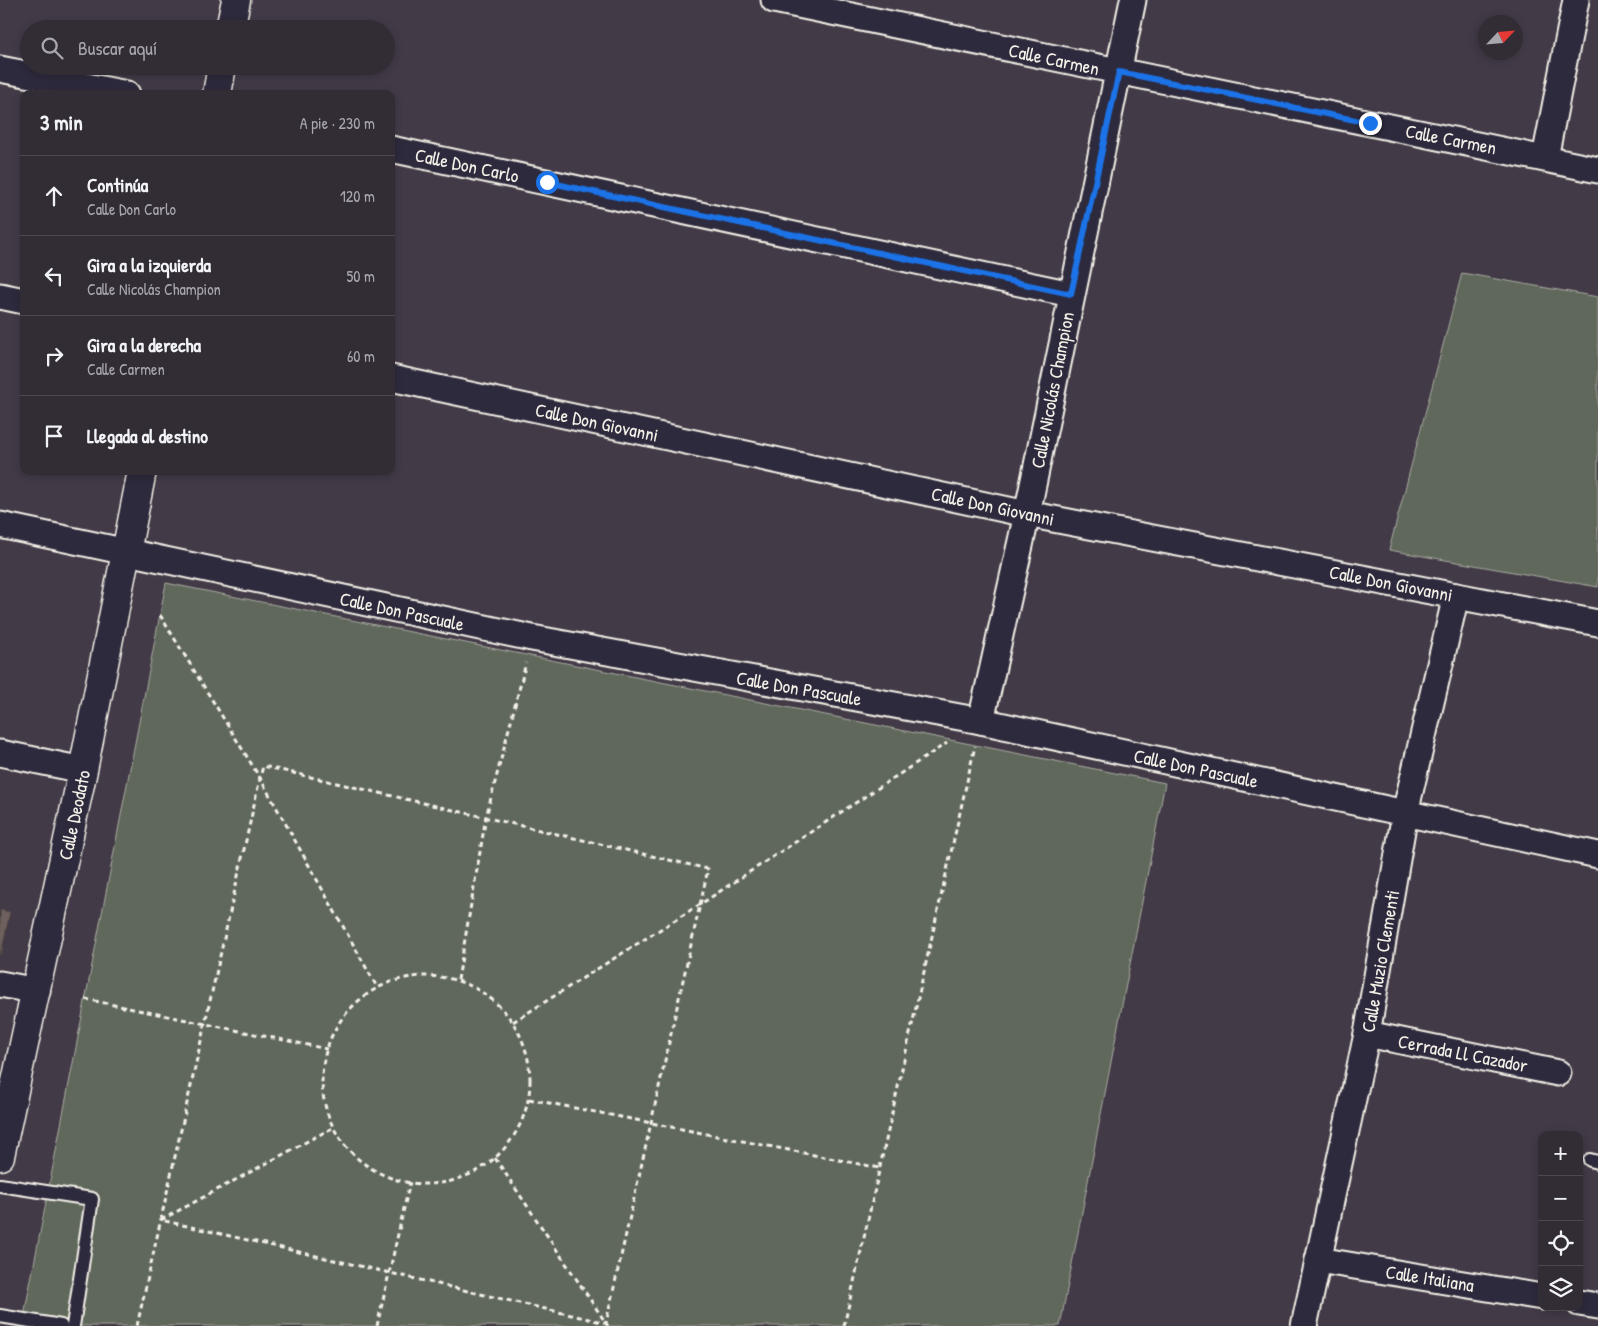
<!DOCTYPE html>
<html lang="es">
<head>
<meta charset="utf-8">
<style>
	:root { --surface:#322c35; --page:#3d3841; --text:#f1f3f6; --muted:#a8a7ad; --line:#4d4850 }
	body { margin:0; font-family:"Patrick Hand",sans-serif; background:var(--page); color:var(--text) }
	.controls { position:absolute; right:15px; bottom:15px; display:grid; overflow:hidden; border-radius:10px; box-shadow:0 2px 8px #0003 }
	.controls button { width:45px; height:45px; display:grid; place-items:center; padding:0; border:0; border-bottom:1px solid var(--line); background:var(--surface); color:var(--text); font:25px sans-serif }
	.compass { position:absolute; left:1478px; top:15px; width:45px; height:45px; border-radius:50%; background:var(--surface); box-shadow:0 2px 8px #0003; rotate:64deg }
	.stop { position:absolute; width:15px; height:15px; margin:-11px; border:4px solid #1a73e8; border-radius:50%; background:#fff }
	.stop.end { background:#1a73e8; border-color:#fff; box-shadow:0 1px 5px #0008 }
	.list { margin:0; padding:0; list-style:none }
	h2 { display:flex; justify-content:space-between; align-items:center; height:65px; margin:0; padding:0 20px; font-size:21px }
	h2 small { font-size:16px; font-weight:400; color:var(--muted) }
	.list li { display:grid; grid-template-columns:32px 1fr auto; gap:15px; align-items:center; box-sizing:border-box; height:80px; padding:0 20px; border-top:1px solid var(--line) }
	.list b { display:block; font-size:19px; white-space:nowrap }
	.list p { margin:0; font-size:16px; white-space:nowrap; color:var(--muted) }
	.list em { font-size:16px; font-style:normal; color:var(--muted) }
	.icon { flex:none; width:28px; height:28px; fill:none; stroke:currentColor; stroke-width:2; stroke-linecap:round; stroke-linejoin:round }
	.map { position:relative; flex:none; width:1598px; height:1326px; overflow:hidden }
	.search { position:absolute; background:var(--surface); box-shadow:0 2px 8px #0003; left:20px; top:20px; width:375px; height:55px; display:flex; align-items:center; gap:12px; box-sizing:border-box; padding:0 18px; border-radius:28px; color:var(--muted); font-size:19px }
	.panel { position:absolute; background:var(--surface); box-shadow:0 2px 8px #0003; left:20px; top:90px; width:375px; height:385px; border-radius:10px }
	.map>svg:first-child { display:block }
</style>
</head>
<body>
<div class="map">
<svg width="1598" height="1326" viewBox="0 0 1598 1326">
	<rect width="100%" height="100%" fill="#423a47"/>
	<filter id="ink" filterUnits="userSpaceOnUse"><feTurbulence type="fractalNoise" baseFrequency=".02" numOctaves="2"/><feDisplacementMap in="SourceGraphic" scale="10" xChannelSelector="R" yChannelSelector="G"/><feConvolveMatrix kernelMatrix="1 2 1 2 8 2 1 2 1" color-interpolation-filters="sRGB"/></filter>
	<g filter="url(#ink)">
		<g fill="#60685b" stroke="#aaaca2">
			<polygon points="1462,273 1598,297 1598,587 1389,550"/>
			<polygon points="166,583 1165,783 1060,1326 22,1326"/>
		</g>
		<polygon fill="#6e615d" stroke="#4d4441" points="0,910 10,912 1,955 0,955"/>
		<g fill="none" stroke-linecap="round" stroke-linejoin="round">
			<g stroke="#f4f1e8" stroke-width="16">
				<g id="lane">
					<polyline points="1590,1160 1598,1162"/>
					<polyline points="0,1185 92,1199 73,1326"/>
					<polyline points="0,1316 61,1326"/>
				</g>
			</g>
			<g stroke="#f4f1e8" stroke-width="29">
				<g id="street">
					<polyline points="774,0 1598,170"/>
					<polyline points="0,69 127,94"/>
					<polyline points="391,149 1071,294"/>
					<polyline points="1545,158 1576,0"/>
					<polyline points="0,296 24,301"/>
					<polyline points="391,378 1027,514 1598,623"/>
					<polyline points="0,525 532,638 981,721 1598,855"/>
					<polyline points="981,721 1027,514 1133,0"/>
					<polyline points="0,753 83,770"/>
					<polyline points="0,984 37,991"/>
					<polyline points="1367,1034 1558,1073"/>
					<polyline points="1318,1260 1542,1297"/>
					<polyline points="1579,1303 1598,1306"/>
					<polyline points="1304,1326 1367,1034 1405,813 1456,596"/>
				</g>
			</g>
			<g stroke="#f4f1e8" stroke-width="31">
				<g id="secondary">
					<polyline points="230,29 236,0"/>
					<polyline points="217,94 222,66"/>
					<polyline points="0,1156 83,770 142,471"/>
				</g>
			</g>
			<g stroke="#f4f1e8" stroke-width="3" stroke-dasharray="5 4" stroke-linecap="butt">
				<polyline points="160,615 260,778 377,987"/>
				<circle cx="426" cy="1080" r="104"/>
				<polyline points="458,980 486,817 526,663"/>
				<polyline points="85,999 327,1049"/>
				<polyline points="513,1022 699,905 947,743"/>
				<polyline points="529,1099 880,1168"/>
				<polyline points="495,1158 608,1326"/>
				<polyline points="161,1220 334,1127"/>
				<path d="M137,1326C178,1143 219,961 260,778L263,766L708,869L606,1323L161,1220"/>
				<polyline points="377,1326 410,1182"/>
				<polyline points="844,1326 975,746"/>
			</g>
			<use href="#lane" stroke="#2f2a3d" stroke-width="12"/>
			<use href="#street" stroke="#2f2a3d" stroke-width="25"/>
			<use href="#secondary" stroke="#2f2a3d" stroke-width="28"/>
		</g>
	</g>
	<g fill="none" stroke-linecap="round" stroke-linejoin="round" filter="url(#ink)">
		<polyline stroke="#1a73e8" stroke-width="6" points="547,182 1071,294 1119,72 1370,123"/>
	</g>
	<g text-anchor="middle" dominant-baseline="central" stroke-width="4.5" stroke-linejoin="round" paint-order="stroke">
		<g font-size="19" fill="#f4f1e8" stroke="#2f2a3d">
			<text transform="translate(1054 59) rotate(12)">Calle Carmen</text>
			<text transform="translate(1451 139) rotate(11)">Calle Carmen</text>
			<text transform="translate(467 165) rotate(12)">Calle Don Carlo</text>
			<text transform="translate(1052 390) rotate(-79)">Calle Nicolás Champion</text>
			<text transform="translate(597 422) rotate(12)">Calle Don Giovanni</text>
			<text transform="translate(993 506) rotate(12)">Calle Don Giovanni</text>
			<text transform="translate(1391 583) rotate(11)">Calle Don Giovanni</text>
			<text transform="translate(402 611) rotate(12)">Calle Don Pascuale</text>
			<text transform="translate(799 688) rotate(10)">Calle Don Pascuale</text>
			<text transform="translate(1196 768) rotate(12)">Calle Don Pascuale</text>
			<text transform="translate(74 815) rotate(-78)">Calle Deodato</text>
			<text transform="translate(1380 961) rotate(-80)">Calle Muzio Clementi</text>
			<text transform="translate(1463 1053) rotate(11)">Cerrada Ll Cazador</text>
			<text transform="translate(1430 1278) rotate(9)">Calle Italiana</text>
		</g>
	</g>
</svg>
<div class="controls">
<button>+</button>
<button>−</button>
<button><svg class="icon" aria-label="locate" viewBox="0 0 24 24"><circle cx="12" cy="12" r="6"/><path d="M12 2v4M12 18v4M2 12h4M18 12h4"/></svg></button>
<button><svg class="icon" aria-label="layers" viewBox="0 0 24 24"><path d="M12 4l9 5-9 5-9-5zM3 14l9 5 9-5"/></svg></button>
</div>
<svg class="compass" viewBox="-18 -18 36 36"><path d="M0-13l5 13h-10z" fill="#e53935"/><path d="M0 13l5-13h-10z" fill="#a8a7ad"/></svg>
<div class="stop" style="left:547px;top:182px"></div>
<div class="stop end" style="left:1370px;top:123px"></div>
<div class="search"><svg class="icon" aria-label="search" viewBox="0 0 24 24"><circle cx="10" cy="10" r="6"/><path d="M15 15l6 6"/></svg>Buscar aquí</div>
<section class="panel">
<h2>3 min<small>A pie · 230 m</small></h2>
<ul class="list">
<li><svg class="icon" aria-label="ahead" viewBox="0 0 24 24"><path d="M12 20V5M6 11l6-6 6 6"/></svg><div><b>Continúa</b><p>Calle Don Carlo</p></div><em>120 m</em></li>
<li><svg class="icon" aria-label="left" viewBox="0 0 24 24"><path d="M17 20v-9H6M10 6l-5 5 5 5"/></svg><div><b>Gira a la izquierda</b><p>Calle Nicolás Champion</p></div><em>50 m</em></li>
<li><svg class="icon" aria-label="right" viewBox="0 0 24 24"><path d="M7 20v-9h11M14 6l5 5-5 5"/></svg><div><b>Gira a la derecha</b><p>Calle Carmen</p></div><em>60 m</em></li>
<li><svg class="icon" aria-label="arrive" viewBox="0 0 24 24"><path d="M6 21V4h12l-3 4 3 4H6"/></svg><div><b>Llegada al destino</b></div></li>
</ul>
</section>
</div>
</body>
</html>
